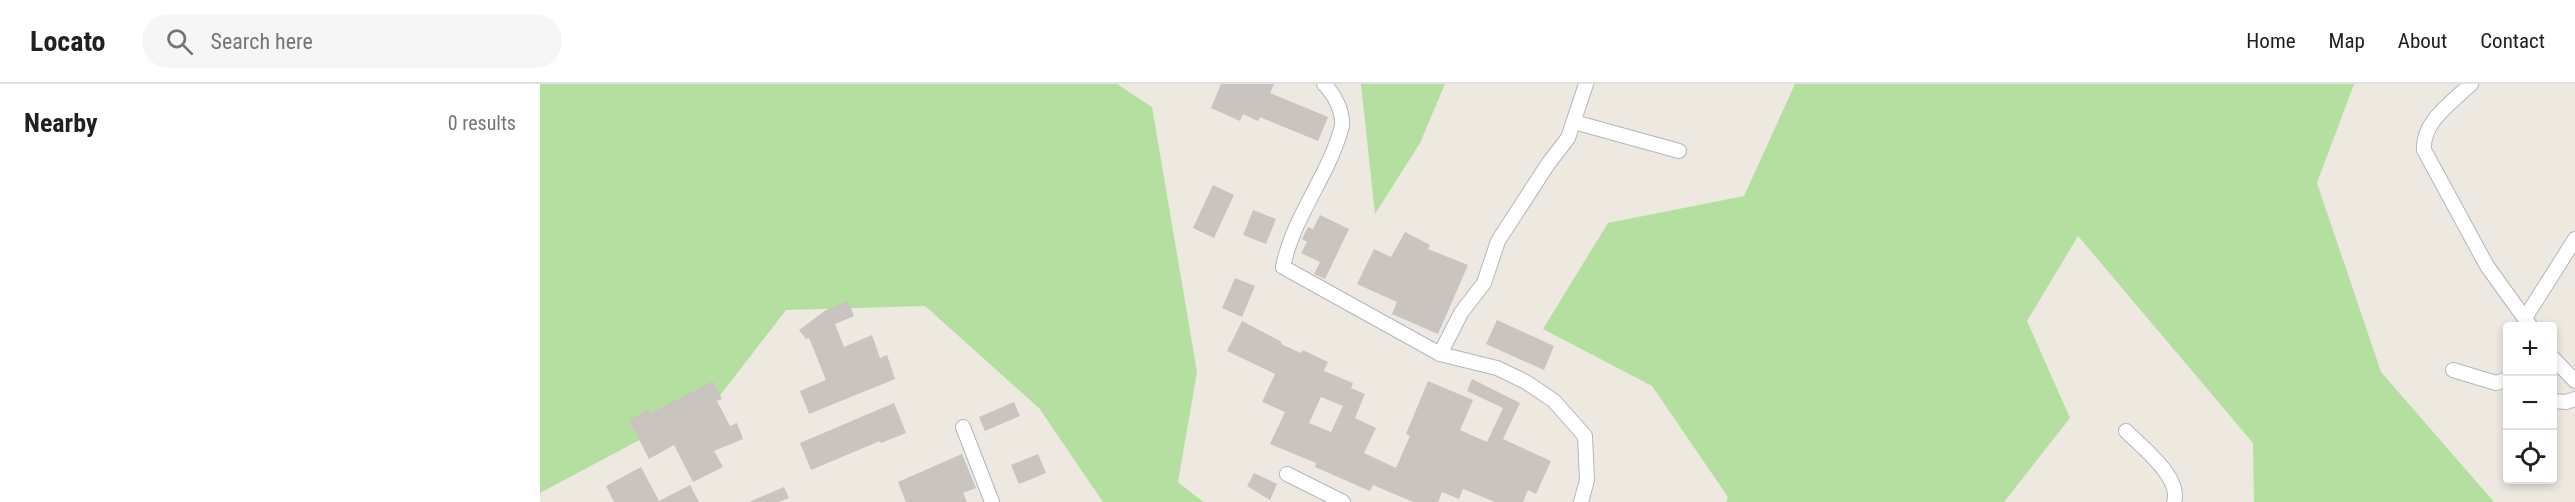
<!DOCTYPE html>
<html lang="en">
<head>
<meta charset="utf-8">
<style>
	:root { --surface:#fff; --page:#f6f6f6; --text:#202124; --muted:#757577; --line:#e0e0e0 }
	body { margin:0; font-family:"Roboto Condensed",sans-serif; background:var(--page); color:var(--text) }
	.controls { position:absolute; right:18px; bottom:18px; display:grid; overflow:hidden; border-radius:6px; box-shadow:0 3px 9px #0003 }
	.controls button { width:54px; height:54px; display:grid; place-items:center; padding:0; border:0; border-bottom:2px solid var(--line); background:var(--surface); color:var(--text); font:30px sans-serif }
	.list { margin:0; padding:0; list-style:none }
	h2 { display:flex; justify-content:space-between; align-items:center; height:78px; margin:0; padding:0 24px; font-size:26px }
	h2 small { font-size:20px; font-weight:400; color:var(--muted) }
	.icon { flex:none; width:33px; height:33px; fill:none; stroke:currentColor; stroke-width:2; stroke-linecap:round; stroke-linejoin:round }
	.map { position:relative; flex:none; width:2035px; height:418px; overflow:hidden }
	header { display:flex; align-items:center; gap:36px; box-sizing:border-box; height:84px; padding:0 30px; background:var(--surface); border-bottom:2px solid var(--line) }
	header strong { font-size:28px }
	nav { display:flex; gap:33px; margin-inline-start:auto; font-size:21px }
	.search { width:420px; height:54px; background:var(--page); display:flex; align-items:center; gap:15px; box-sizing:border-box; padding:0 21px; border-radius:33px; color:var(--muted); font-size:22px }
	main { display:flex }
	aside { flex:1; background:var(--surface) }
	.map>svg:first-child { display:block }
</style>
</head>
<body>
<header>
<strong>Locato</strong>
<div class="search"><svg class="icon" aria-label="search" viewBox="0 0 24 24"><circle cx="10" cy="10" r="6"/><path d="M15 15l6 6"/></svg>Search here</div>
<nav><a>Home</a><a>Map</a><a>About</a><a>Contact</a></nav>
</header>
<main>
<aside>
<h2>Nearby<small>0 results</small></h2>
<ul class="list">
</ul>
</aside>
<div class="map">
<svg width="2035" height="418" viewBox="0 0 2035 418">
	<rect width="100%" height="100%" fill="#ede8e0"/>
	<g fill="#b5dfa1">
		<polygon points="0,0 577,0 612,23 657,288 638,398 663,418 563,418 499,324 385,222 246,226 178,314 0,409"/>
		<polygon points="821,0 905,0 880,59 835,130"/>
		<polygon points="1255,0 1814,0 1777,99 1841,288 1954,418 1714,418 1713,359 1538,152 1487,237 1530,334 1464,418 1186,418 1188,413 1112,302 1003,245 1068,139 1204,112"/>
	</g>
	<g fill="#c9c4bf" fill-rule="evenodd">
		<polygon points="681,0 734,0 730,9 788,33 778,57 720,33 718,37 703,30 700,37 671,24"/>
		<polygon points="673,101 694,111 674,154 653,144"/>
		<polygon points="713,126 736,135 726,160 703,151"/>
		<polygon points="780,131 809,145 785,195 774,190 780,178 761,169 767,158 762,155 768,143 773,145"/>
		<polygon points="865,148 890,161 888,165 928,181 898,250 852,230 857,218 817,200 834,165 851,173"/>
		<polygon points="695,194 715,202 702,233 682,224"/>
		<polygon points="308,217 314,232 295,240 304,263 332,251 340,274 347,271 355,295 269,330 260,307 286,296 269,254 266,255 259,246 286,226"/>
		<polygon points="957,236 1014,262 1004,286 946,260"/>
		<path d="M702,237L742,258L741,260L761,269L763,266L788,278L784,287L813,299L811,304L825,310L815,334L836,344L824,369L856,384L870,352L866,350L888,297L933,316L920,346L947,358L963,324L927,307L932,295L980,319L963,355L1011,377L996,410L988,406L983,418H955L923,405L919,415L902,408L898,418H873L833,401L830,407L775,383L776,379L730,360L745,328L722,318L735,290L687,267ZM781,313L803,322L791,348L769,339Z"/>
		<polygon points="173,297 182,315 177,317 190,342 197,339 203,355 174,367 183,383 153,398 134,361 109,375 89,336 109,325 111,329"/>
		<polygon points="474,318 480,332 445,347 439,333"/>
		<polygon points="354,319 366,349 341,359 340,357 271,386 260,359"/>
		<polygon points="422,370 436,404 423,409 427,418 366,418 358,398"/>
		<polygon points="498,370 506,389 479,400 471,381"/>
		<polygon points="101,383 119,417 150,401 159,418 74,418 66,402"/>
		<polygon points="714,389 737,400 730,416 707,402"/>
		<polygon points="244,403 249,414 239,418 209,418"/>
	</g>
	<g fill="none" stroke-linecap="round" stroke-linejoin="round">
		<g stroke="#b3b6bf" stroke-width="16">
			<g id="street">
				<path d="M784,0C795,11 803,27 802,42C789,92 753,132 743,183L900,270L957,284L986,298L1014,317L1045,352L1047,396L1041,418"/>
				<path d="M1931,0C1912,18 1882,38 1884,66L1947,182L1991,243"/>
				<polyline points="1034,38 1139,67"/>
				<polyline points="1985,234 2035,155"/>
				<polyline points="900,270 921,229 944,199 958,157 1008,80 1028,54 1046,0"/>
				<polyline points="2012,273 2035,297"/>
				<polyline points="1913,286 1956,299 1968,295"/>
				<polyline points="2012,317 2026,318 2035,315"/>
				<polyline points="423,343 452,418"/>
				<path d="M1586,347C1602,363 1642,394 1634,418"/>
				<polyline points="747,390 803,418"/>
			</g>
		</g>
		<use href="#street" stroke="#fff" stroke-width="14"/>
	</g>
</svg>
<div class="controls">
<button>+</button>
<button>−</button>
<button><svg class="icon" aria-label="locate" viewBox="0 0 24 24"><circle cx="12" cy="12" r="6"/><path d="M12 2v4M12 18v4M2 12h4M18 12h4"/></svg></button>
</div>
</div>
</main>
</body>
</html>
